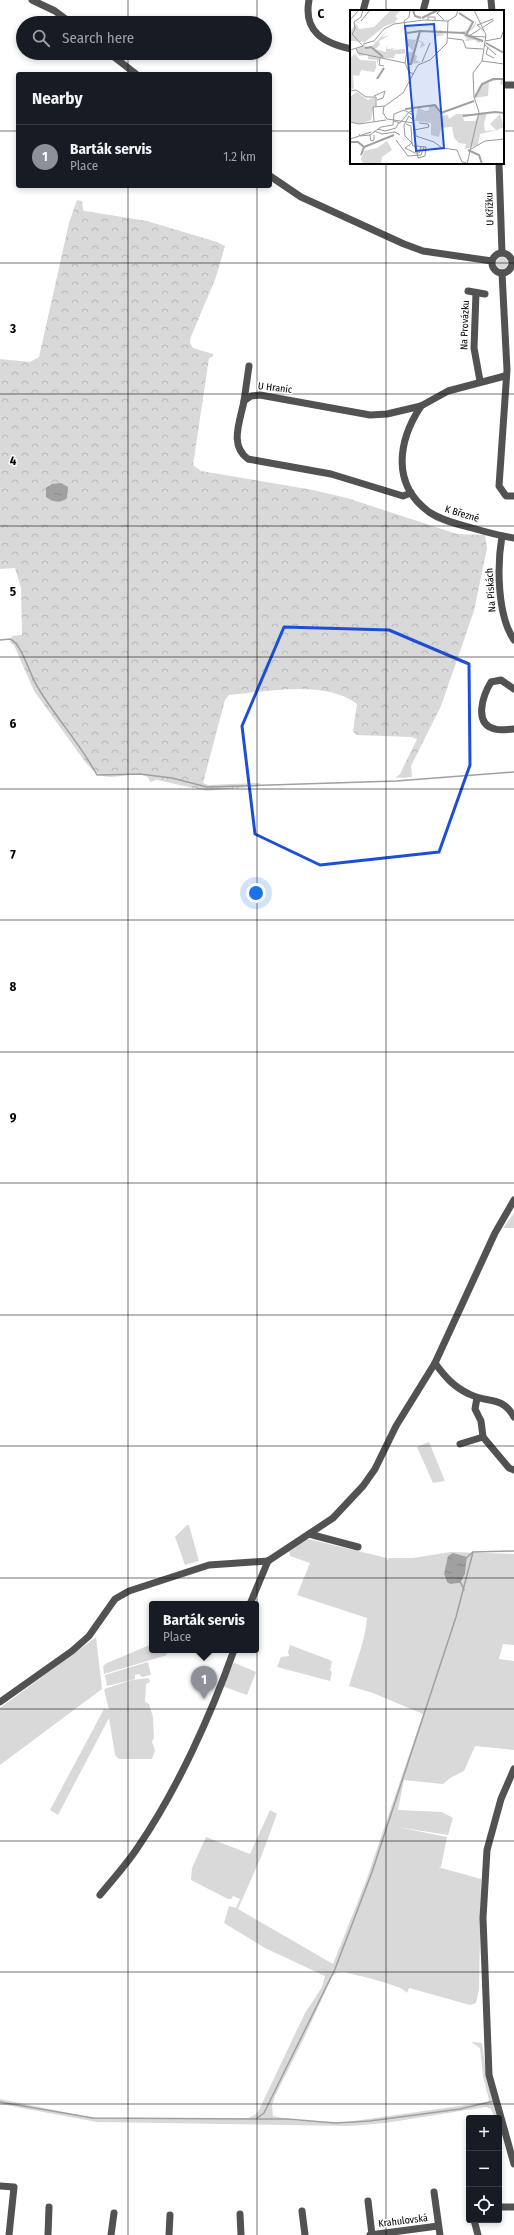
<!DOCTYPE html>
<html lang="en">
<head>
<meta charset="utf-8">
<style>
	:root { --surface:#171b24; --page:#242831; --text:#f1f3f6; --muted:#9ea1a6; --line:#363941; --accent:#8c9099 }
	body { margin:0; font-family:"Fira Sans Condensed",sans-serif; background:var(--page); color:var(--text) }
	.controls { position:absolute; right:12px; bottom:12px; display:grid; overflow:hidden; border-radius:4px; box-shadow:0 2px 6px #0003 }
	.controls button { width:36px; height:36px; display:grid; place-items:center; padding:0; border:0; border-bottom:1px solid var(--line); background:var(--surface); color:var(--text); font:20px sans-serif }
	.you { position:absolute; left:256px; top:893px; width:14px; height:14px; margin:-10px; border:3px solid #fff; border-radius:50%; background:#1a73e8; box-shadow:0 0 0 6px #1a73e833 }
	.badge { display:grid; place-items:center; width:26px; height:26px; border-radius:50%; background:var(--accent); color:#fff; font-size:13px; font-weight:700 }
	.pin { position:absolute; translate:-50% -33px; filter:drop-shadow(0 1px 2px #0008) }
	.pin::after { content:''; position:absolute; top:21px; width:14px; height:12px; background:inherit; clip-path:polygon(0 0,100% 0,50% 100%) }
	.popup { position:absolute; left:149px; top:1601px; width:110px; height:52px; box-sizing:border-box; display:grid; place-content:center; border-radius:4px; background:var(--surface); filter:drop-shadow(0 1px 3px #0005); font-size:13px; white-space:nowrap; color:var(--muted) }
	.popup b { font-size:15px; color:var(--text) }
	.popup::after { content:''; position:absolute; left:50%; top:100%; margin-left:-8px; border:8px solid transparent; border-top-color:var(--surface) }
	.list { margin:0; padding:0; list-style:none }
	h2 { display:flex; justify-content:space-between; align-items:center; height:52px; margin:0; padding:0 16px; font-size:17px }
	h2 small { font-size:13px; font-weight:400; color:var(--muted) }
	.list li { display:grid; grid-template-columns:26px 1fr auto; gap:12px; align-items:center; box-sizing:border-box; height:64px; padding:0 16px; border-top:1px solid var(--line) }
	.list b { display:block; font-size:15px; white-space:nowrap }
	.list p { margin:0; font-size:13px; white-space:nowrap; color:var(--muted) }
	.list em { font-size:13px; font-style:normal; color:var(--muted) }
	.icon { flex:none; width:22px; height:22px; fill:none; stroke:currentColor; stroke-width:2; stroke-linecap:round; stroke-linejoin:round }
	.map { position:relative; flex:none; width:514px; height:2235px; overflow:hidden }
	.search { position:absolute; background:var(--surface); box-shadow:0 2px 6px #0003; left:16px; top:16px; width:256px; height:44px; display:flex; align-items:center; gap:10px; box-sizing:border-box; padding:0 14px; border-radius:22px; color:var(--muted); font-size:15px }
	.panel { position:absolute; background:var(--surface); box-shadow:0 2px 6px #0003; left:16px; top:72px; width:256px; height:116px; border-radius:4px }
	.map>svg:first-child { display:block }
</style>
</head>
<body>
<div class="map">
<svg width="514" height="2235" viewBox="0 0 514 2235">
	<defs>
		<pattern id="forest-crowns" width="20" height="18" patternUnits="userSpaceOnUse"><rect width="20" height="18" fill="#d9d9d9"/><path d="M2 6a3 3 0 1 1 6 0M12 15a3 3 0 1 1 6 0" fill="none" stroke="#b8b8b8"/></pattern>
		<pattern id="water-ripples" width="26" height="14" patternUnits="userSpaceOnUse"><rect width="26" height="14" fill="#a0a0a0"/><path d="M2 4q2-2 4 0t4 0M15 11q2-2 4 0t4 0" fill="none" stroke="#888"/></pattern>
	</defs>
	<rect width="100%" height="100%" fill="#fff"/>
	<g fill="#d9d9d9" fill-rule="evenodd">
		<circle cx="502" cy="263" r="6"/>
		<polygon points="514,1213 514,1228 503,1228"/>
		<polygon points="429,1442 445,1481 433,1483 417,1447"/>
		<polygon points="187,1525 189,1525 199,1561 185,1565 175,1537"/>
		<path d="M308,1539L387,1558V1561L389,1558H413L451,1552L514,1554V1645L503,1644L499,1659L514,1661V1750L475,1746L464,1771L450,1778L443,1784L404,1780L398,1810L442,1812L453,1818L448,1835L397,1827L447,1837L441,1867H438L481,1879L479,1989L476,2003L470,2005L409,1988L407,1993C403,1985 355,1975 344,1972L336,1973L332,1977L304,2038L275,2096L272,2105L273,2116L298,2121L347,2122L487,2102L489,2100L483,2076L480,2048L471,2042L482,2043L487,2078L497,2118H495L491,2109L486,2107L385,2123L350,2126L97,2122L0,2104V2099L88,2117L102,2118H248L255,2115L259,2110L305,2013L322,1987L325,1976L265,1948L224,1923L229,1906L236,1908L240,1899L233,1896L231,1899H228L191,1880L192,1868L206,1837L250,1854L270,1810L277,1814L261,1857L238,1909L333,1964L366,1881L423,1714L373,1693L349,1686C355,1665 366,1638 367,1618L297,1595L310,1563L290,1556L289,1550ZM467,1557L465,1574L460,1583L450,1584L446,1580L444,1574Z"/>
		<polygon points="96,1637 102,1689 0,1765 0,1708"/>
		<polygon points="152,1644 152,1650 165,1650 167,1655 104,1674 103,1666 107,1663"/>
		<polygon points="290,1645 330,1660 332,1662 330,1670 332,1672 330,1681 277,1667 281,1657 289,1656 288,1652"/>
		<polygon points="148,1662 151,1675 142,1677 139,1674 135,1675 135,1679 107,1686 105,1675"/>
		<polygon points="235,1663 256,1672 247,1695 222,1686 233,1664"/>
		<polygon points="149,1678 150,1682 146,1684 145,1702 149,1704 153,1717 154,1737 152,1742 155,1750 152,1759 119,1759 115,1755 109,1718 58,1815 50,1810 104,1709 109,1710 104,1689 132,1680"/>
	</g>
	<path fill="url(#forest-crowns)" d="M77,200L82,201L83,210L85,211L147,221L217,242L225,246L216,277L190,339V343L193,348L213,354L212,357L209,358L193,465L201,471L313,490L347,498L457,534L485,535L487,548L474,611L441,706L411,766L412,777L395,778L400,774L417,739L411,737L356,735L353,731L357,704C325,679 266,692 229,695L225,700L203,783L208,785L259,783L262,786L207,791L157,780L150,782L148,777L142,775C117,773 105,786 86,763L34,691L14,645L10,642L12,636L22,635L21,588L15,568L0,569V359L30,362L39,357L69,223Z"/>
	<g fill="url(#water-ripples)">
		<path d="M61,483L68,487L67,498C60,504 53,502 46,497V488L52,484Z"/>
		<polygon points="453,1553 467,1557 465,1574 460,1583 450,1584 447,1582 444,1574 448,1556"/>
	</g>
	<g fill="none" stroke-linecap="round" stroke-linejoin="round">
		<g stroke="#a0a0a0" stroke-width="1.5">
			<path d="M0,640L10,639C22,644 29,673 37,686C55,717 80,743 97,775L140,774L172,778L207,787L396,781L514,772"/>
			<polyline points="465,1559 473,1552"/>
			<polyline points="460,1581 464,1590"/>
			<polyline points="0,2102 93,2118 256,2119 264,2113 335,1969 372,1872 456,1617 473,1552 514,1551"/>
			<polyline points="257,2119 287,2119 335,2123 370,2121 460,2109 494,2101"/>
		</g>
		<g stroke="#525252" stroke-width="7">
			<polyline points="32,0 55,11 71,23"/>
			<path d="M309,0C303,32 324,43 351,49"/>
			<polyline points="491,0 492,11"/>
			<polyline points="363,11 366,0"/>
			<polyline points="423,11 426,0"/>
			<polyline points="109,53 136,74"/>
			<polyline points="503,85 514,85"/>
			<polyline points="499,163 502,253"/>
			<polyline points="270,176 301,197 404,244 423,251 492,261"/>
			<circle cx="502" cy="263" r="10"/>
			<polyline points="502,273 507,370 499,486 506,496 514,496"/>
			<polyline points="468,291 485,294"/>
			<polyline points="476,293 474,348 480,381"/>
			<polyline points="244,401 249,366"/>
			<path d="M421,406C398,441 391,484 429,512C442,521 458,524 472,528C486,532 500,536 514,538"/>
			<path d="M411,493L403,496L331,474L248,459C229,445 240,422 244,401L251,396L260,395L370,415L387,414L421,406L448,391L505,376"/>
			<path d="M502,536C497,565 497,615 514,640"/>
			<path d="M514,689L501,680L491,682C483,695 473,724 495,729C501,731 508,729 514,729"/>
			<path d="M435,1363C445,1377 454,1387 469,1394C488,1404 502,1395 514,1417"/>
			<polyline points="477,1398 475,1409 481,1421 483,1437 509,1468 514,1470"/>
			<polyline points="460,1444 483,1437"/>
			<polyline points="309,1534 358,1547"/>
			<polyline points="250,1604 268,1561"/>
			<polyline points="0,1702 72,1651 89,1636 115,1599 129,1591 209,1565 268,1561 333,1518 363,1486 375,1469 396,1426 435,1363 495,1233 514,1200"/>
			<polyline points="514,1769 501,1799 487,1850 483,1918 489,2075 514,2164"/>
			<path d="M100,1895C113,1879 127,1864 138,1847C177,1790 211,1715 234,1650"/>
			<polyline points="0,2186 14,2187 9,2235"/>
			<polyline points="434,2192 440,2235"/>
			<polyline points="368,2201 372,2235"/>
			<polyline points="499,2207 514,2207"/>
			<polyline points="302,2211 305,2235"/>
			<polyline points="240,2214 241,2235"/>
			<polyline points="474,2220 478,2235"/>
			<polyline points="48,2235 49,2207"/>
			<polyline points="111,2235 114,2213"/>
			<polyline points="169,2235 170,2215"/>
			<polyline points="370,2235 438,2226"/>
		</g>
	</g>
	<path fill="none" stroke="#1d4ed8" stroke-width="3" stroke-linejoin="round" d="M284,627L389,630L469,664L470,765L439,852L320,865L255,834L242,726Z"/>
	<path fill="none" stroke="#000" stroke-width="1" stroke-opacity="0.55" d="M128,0V23M257,0V23M386,0V11M128,53V74M257,53V74M0,131H18M270,131H351M503,131H514M386,163V2235M128,186V2235M257,186V2235M0,263H514M0,394H514M0,526H514M0,657H514M0,789H514M0,920H514M0,1052H514M0,1183H514M0,1315H514M0,1446H514M0,1578H514M0,1709H514M0,1841H514M0,1972H514M0,2104H514"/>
	<g text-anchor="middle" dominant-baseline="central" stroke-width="3" stroke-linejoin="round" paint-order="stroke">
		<g font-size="10" fill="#000" stroke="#fff">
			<text transform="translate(490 209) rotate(-92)">U Křížku</text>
			<text transform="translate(465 325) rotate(-88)">Na Provázku</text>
			<text transform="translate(275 388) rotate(7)">U Hranic</text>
			<text transform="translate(462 514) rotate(17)">K Březné</text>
			<text transform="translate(491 590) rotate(-94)">Na Pískách</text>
			<text transform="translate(403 2221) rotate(-7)">Krahulovská</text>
		</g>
	</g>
	<g transform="translate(350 10)">
		<rect width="154" height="154" fill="#fff"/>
		<path d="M125,10L126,13L125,17L117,23L134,31L128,33L125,30L114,31L117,29L111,22L120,19L125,14ZM41,17L32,27L40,25L29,31L30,35L25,39L36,42V35L37,39L45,38L42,40L55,39V44H45L44,48H30L27,54V50L18,49V45L9,46L7,39L15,34L16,38L21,37ZM87,17V21L91,20L94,25L84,27L86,21L70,22L67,30L73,32L75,35L70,38L72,33L66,30L63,44L67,46L66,50L71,53L57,54V43L63,41L58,36V29L66,30L69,22L57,23L58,27L57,23L67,21H86ZM7,82L18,90L25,87L26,96H24L21,110L9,114L0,112V87Z" fill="#d9d9d9"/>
		<path d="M41,0H51L45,6L48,9L44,12H47L35,16L15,32L1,31L0,21L6,14L11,8L6,13L9,19L24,17ZM5,44L10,50L26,51V58L24,62L11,60L9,66L3,65L4,78L0,81V48ZM144,69H154V76L150,74L151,69L139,72L138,86L125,88L130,75ZM85,95L91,106L98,105L99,109L106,104H122L113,106L114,111H125L130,103L137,102L134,114L135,121L146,120L140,114L150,104L154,117L147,120L130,124L128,135L115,139L116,134L109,133L104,128L102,117L91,118L89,127L81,125V113L65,111L68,97L75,101L79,100V96H76ZM37,131L42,140L32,147L31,154L13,153L11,149L14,141L27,138Z" fill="#d9d9d9"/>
		<path fill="none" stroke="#a0a0a0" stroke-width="2" d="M63,0L65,6L71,8M109,3L123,12L116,25L133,31M72,8L88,0M57,23L70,21M136,33L154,43M15,38L21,37L33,47M58,54H61L70,21L115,23M27,69L34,58M125,87L132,74L143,69H154M55,99L85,95L91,103L124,91M113,106L145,102L154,103M0,132H8L14,137M118,140L129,145L132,154M11,145L14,137L44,125"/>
		<path fill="none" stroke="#999" stroke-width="1" d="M60,0L59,7L54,11L58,35L55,53L59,62L64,64M91,0L87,3L94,10M124,0L136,25L132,51L154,54M0,10L9,0M78,10V7H85V10M11,11L20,0M132,18L144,10M134,21L127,15L143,9M119,26L136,27M119,26L130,19M98,28L113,30L116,38L133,39M135,31L151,28L154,19M13,34L24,31L34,19L44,14L74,10L98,11L106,6L108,0M135,35L146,45M138,37L136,44L144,48M6,38L8,43L55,53M0,40L13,36L2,24L5,19L4,12L11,7L13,0M30,48L29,55L34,56M72,52L80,33M0,81L6,80L16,87H26V97M24,86L35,81L33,88L27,90M34,96L33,103L37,109M23,97L35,96L53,83L68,55L80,50L97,33L98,11M23,97L24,111M37,109L64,113L66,126L84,132L92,138L107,140L112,152L116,153M44,111L50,113L59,102L64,100M0,112L9,114L36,110M56,114L61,116L62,133L55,126L54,115L59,106L62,109M28,119L35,121L46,118L49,112M64,120L79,117L78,114L69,113M24,121L32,124L45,122L50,125M9,124L10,126L20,125M24,125V130L21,131L20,125L31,117L43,115L44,104L54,100L63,105L64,111M65,126L66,136L67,143L68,148L75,146L76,137L66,136H63L62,133L55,138L65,143H69L70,142L71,137M0,129L21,122M46,130L58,146L71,145L74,137M121,139L135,131L154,129M117,154L129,102L124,87L123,63L132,51"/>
		<path fill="#1d4ed8" fill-opacity="0.15" stroke="#1d4ed8" stroke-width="2" d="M84,14L94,138L66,141L55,16Z"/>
		<rect width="154" height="154" fill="none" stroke="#000" stroke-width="2"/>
	</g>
	<g font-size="13" text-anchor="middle" font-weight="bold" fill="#000" stroke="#fff" stroke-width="3" stroke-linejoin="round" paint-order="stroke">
		<text x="321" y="18">C</text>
		<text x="13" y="333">3</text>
		<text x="13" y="465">4</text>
		<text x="13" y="596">5</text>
		<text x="13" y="728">6</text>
		<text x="13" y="859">7</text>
		<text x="13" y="991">8</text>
		<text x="13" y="1122">9</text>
	</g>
</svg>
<div class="controls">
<button>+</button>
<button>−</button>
<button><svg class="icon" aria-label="locate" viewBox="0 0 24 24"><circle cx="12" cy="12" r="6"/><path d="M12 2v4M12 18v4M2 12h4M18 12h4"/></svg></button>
</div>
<div class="you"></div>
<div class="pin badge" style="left:204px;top:1699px">1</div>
<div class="popup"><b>Barták servis</b>Place</div>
<div class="search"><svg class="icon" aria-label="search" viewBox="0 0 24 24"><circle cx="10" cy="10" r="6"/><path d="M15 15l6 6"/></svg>Search here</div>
<section class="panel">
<h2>Nearby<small></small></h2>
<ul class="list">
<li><span class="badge">1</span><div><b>Barták servis</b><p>Place</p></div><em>1.2 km</em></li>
</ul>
</section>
</div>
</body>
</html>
